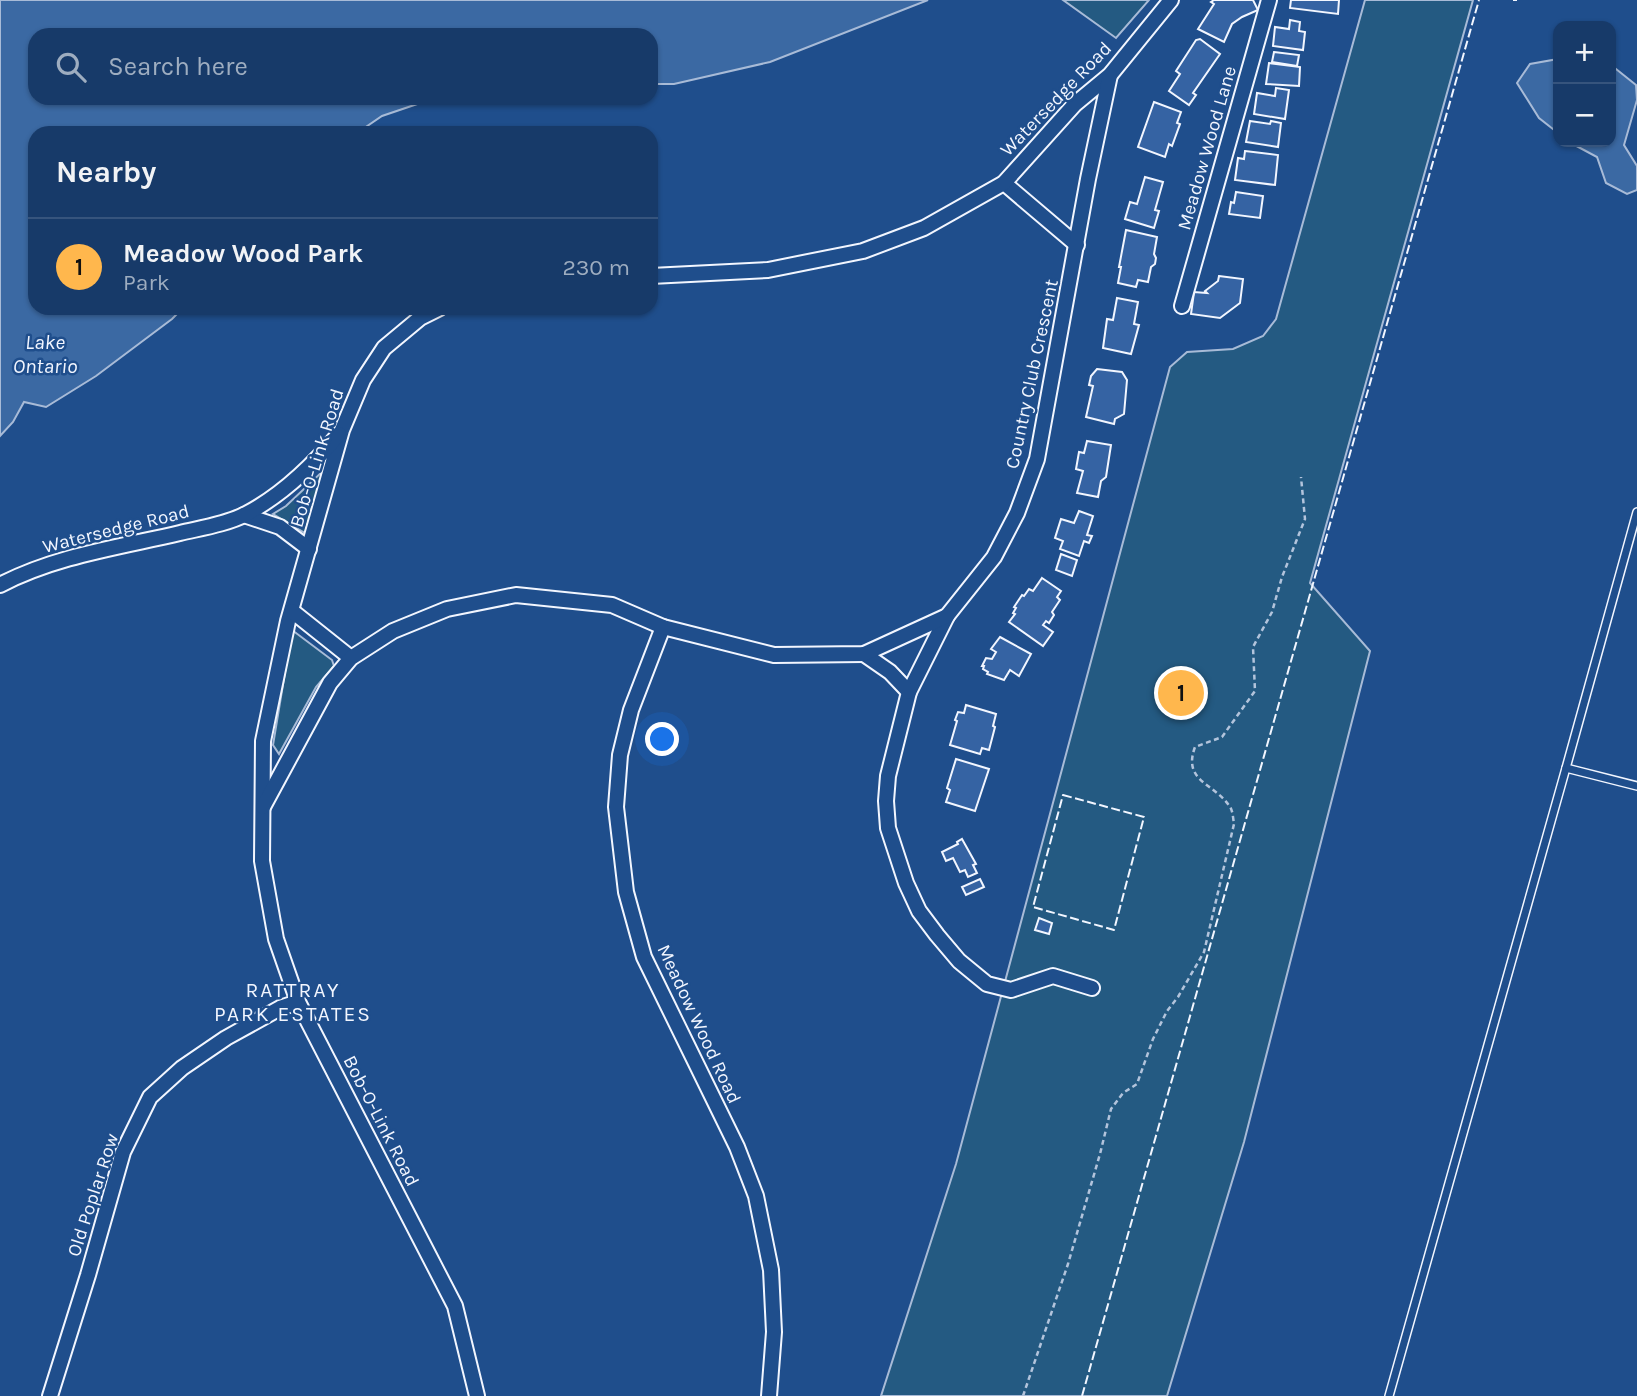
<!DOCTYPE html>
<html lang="en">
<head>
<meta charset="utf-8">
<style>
	:root { --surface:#173a69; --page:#20416f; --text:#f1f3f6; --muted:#9eadc0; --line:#36547d; --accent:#ffb74d }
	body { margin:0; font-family:Karla,sans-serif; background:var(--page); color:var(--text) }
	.controls { position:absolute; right:21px; top:21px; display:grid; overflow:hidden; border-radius:14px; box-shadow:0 2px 5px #0004 }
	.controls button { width:63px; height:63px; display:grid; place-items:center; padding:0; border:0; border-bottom:2px solid var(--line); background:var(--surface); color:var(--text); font:35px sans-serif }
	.you { position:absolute; left:663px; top:740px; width:24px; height:24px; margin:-18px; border:5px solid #fff; border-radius:50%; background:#1a73e8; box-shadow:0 0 0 10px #1a73e833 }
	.badge { display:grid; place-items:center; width:46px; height:46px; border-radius:50%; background:var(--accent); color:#111; font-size:23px; font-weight:700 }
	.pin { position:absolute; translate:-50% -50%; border:4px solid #fff; box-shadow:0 2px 7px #0006 }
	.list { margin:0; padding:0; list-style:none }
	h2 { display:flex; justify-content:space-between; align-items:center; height:91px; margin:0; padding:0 28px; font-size:30px }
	h2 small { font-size:23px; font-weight:400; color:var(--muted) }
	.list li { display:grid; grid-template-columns:46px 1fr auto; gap:21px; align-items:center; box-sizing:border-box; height:98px; padding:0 28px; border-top:2px solid var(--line) }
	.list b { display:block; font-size:26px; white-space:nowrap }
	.list p { margin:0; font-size:23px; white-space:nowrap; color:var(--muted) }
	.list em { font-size:23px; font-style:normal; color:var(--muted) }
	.icon { flex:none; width:38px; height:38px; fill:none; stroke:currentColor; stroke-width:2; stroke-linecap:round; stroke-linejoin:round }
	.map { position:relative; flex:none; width:1637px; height:1396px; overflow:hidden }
	.search { position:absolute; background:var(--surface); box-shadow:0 2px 5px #0004; left:28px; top:28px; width:630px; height:77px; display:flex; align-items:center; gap:18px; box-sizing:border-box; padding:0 24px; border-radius:21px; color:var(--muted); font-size:26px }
	.panel { position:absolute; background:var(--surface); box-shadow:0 2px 5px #0004; left:28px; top:126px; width:630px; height:189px; border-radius:21px }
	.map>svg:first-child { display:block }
</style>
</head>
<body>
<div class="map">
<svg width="1637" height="1396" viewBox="0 0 1637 1396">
	<rect width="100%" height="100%" fill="#1f4e8c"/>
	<g fill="#245a82" stroke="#a8bbd7" stroke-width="2">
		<polygon points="1063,0 1149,0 1116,38"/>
		<polygon points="1365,0 1473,0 1310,583 1370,651 1244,1142 1167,1396 881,1396 956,1164 1170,367 1187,352 1233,349 1263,336 1276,319"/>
		<polygon points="325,469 305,533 273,514 286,506"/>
		<polygon points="292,630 332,660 334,666 316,687 279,754 273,745"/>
	</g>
	<g fill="#3b69a3" stroke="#a8bbd7" stroke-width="2">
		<polygon points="0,0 928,0 770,62 674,84 651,84 651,35 35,35 35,98 435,98 382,116 357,133 35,133 35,308 183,308 172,319 96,376 46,407 24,402 13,422 0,436"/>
		<polygon points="1558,59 1558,133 1539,118 1517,83 1530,64"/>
		<polygon points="1611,65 1636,85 1637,100 1624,145 1637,166 1637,190 1627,194 1606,183 1597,157 1569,142 1611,142"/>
	</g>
	<g fill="#3563a3" stroke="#f2f6ff" stroke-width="2">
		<polygon points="1214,0 1253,0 1258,10 1242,17 1232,24 1224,42 1198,29 1214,4 1211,2"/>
		<polygon points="1291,0 1339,0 1338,14 1290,8"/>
		<polygon points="1290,20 1300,22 1299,31 1305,32 1303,50 1273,46 1275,27 1289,29"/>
		<polygon points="1200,39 1220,54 1193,93 1196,95 1189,105 1169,91 1180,74 1176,71 1196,40"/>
		<polygon points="1274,52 1299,55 1297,66 1272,62"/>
		<polygon points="1269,63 1300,67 1299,86 1266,84"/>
		<polygon points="1276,88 1289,90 1285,119 1254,114 1257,93 1275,96"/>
		<polygon points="1154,102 1181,112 1177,123 1180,124 1172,146 1169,144 1165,157 1138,147"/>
		<polygon points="1250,121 1270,124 1271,121 1281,123 1278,147 1246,142"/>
		<polygon points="1245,151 1278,155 1275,185 1235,180 1238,158 1244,159"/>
		<polygon points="1145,177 1163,182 1155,210 1159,211 1154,228 1125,219 1130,202 1137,204"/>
		<polygon points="1236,192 1263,196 1260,218 1229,214 1231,202 1234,203"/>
		<polygon points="1126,230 1157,237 1154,254 1156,258 1155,264 1151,267 1148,282 1138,280 1136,287 1118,283 1121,267 1119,267"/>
		<polygon points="1219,276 1243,279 1240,303 1220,318 1191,314 1194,292 1207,293 1205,291 1218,281"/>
		<polygon points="1117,298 1138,302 1134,324 1139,325 1131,354 1103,348 1107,319 1113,320"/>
		<polygon points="1097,369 1122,372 1127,380 1124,414 1115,419 1114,424 1086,417 1093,386 1089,385 1091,376"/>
		<polygon points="1087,441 1111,445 1106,477 1101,481 1098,497 1077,493 1083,471 1076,469 1079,452 1084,453"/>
		<polygon points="1079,511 1093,516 1087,535 1092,536 1089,543 1084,541 1079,556 1060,549 1063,541 1055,538 1061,519 1074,523"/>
		<polygon points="1061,554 1077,560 1072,576 1056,570"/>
		<polygon points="1042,578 1061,591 1057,597 1060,600 1052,612 1054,615 1049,623 1046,621 1043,625 1053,632 1043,646 1009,622 1015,614 1013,613 1016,608 1014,607 1022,595 1024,596 1029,589 1033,591"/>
		<polygon points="1000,637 1031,654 1019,676 1010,670 1004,680 987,674 988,672 983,669 984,666 982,666 986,658 992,659 996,652 991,649"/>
		<polygon points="966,705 996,714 993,726 995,727 989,750 982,748 980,754 950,745 957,721 955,720 958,712 964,713"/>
		<polygon points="956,759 989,769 975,811 946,802 950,790 947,788"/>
		<polygon points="962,839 976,864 973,865 977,873 968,877 965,870 960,872 953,858 946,861 942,852 958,844 957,842"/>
		<polygon points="980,879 984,887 966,895 962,887"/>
		<polygon points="1039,918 1052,923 1049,934 1035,930"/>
	</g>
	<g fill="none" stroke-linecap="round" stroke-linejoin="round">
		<g stroke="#f2f6ff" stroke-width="10">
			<g id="lane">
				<polyline points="1637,512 1566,768 1637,786"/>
				<polyline points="1389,1396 1566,768"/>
			</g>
		</g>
		<g stroke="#f2f6ff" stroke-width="18">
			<g id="street">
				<polyline points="1004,183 1077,245"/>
				<polyline points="651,276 768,270 863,251 924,228 1004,183 1075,104 1110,75 1171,0"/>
				<polyline points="1182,306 1269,0"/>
				<polyline points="440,308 420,318 384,348 363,380 342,430 288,621 263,741 262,861 276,939 298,1002 455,1306 477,1396"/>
				<polyline points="244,515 280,527 309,549"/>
				<path d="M0,585C55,556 120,547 180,533C201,528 227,524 246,514C282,495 314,464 339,434"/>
				<polyline points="292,611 351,658"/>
				<polyline points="947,616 909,692 888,776 886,801 888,828 906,883 919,911 937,935 959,961 987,984 1011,990 1053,976 1092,988"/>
				<polyline points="663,627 631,710 620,755 616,807 626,892 644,957 737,1147 756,1196 771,1270 774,1332 769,1396"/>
				<polyline points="864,654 890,672 909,692"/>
				<polyline points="263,807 330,683 351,658 393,631 447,609 516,595 612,605 663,627 774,655 864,654 947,616 994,557 1017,513 1037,459 1088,179 1110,75"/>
				<polyline points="50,1396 88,1275 123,1152 150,1097 182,1068 226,1038 280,1008 298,1002"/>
			</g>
		</g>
		<path stroke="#b3c4dc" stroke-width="2.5" stroke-dasharray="5 3.5" stroke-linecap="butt" d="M1023,1396L1068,1264L1100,1154L1111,1109L1123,1093L1137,1084L1153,1039L1167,1011L1178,997L1204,952L1234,824C1233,819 1233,811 1230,807C1215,783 1182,782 1195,747L1222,737L1255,691L1253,647L1272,612L1282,577L1305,519L1301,477"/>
		<use href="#lane" stroke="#1f4e8c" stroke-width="7"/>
		<use href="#street" stroke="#1f4e8c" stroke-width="14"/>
		<g stroke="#f2f6ff" stroke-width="2" stroke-dasharray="9 3.5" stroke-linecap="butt">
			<polyline points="1513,0 1517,0"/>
			<polygon points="1063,795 1144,817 1114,930 1033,907"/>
			<polyline points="1082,1396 1479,0"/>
		</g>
	</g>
	<g text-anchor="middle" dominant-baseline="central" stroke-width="5" stroke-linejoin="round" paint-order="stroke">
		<g font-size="19" fill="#f2f6ff" stroke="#1f4e8c">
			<text transform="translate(1056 99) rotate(-46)">Watersedge Road</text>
			<text transform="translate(1207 148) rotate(-74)">Meadow Wood Lane</text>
			<text transform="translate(1032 374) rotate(-78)">Country Club Crescent</text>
			<text transform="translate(317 458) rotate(-73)">Bob-O-Link Road</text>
			<text transform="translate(116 529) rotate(-14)">Watersedge Road</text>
			<text transform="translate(699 1024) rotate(65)">Meadow Wood Road</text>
			<text transform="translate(381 1121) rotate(63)">Bob-O-Link Road</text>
			<text transform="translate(93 1195) rotate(-72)">Old Poplar Row</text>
		</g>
		<g font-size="21" font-style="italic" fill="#f2f6ff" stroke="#1f4e8c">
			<text x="45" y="342">Lake<tspan x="45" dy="24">Ontario</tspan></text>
		</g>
		<g font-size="21" letter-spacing="2" fill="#f2f6ff" stroke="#1f4e8c">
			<text x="293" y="990">RATTRAY<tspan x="293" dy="24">PARK ESTATES</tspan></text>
		</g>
	</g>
</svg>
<div class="controls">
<button>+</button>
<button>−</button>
</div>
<div class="you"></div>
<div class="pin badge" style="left:1181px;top:693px">1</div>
<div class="search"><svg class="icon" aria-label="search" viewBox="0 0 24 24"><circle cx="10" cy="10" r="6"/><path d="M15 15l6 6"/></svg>Search here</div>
<section class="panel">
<h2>Nearby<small></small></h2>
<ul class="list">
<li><span class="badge">1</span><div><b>Meadow Wood Park</b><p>Park</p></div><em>230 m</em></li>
</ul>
</section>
</div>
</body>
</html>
